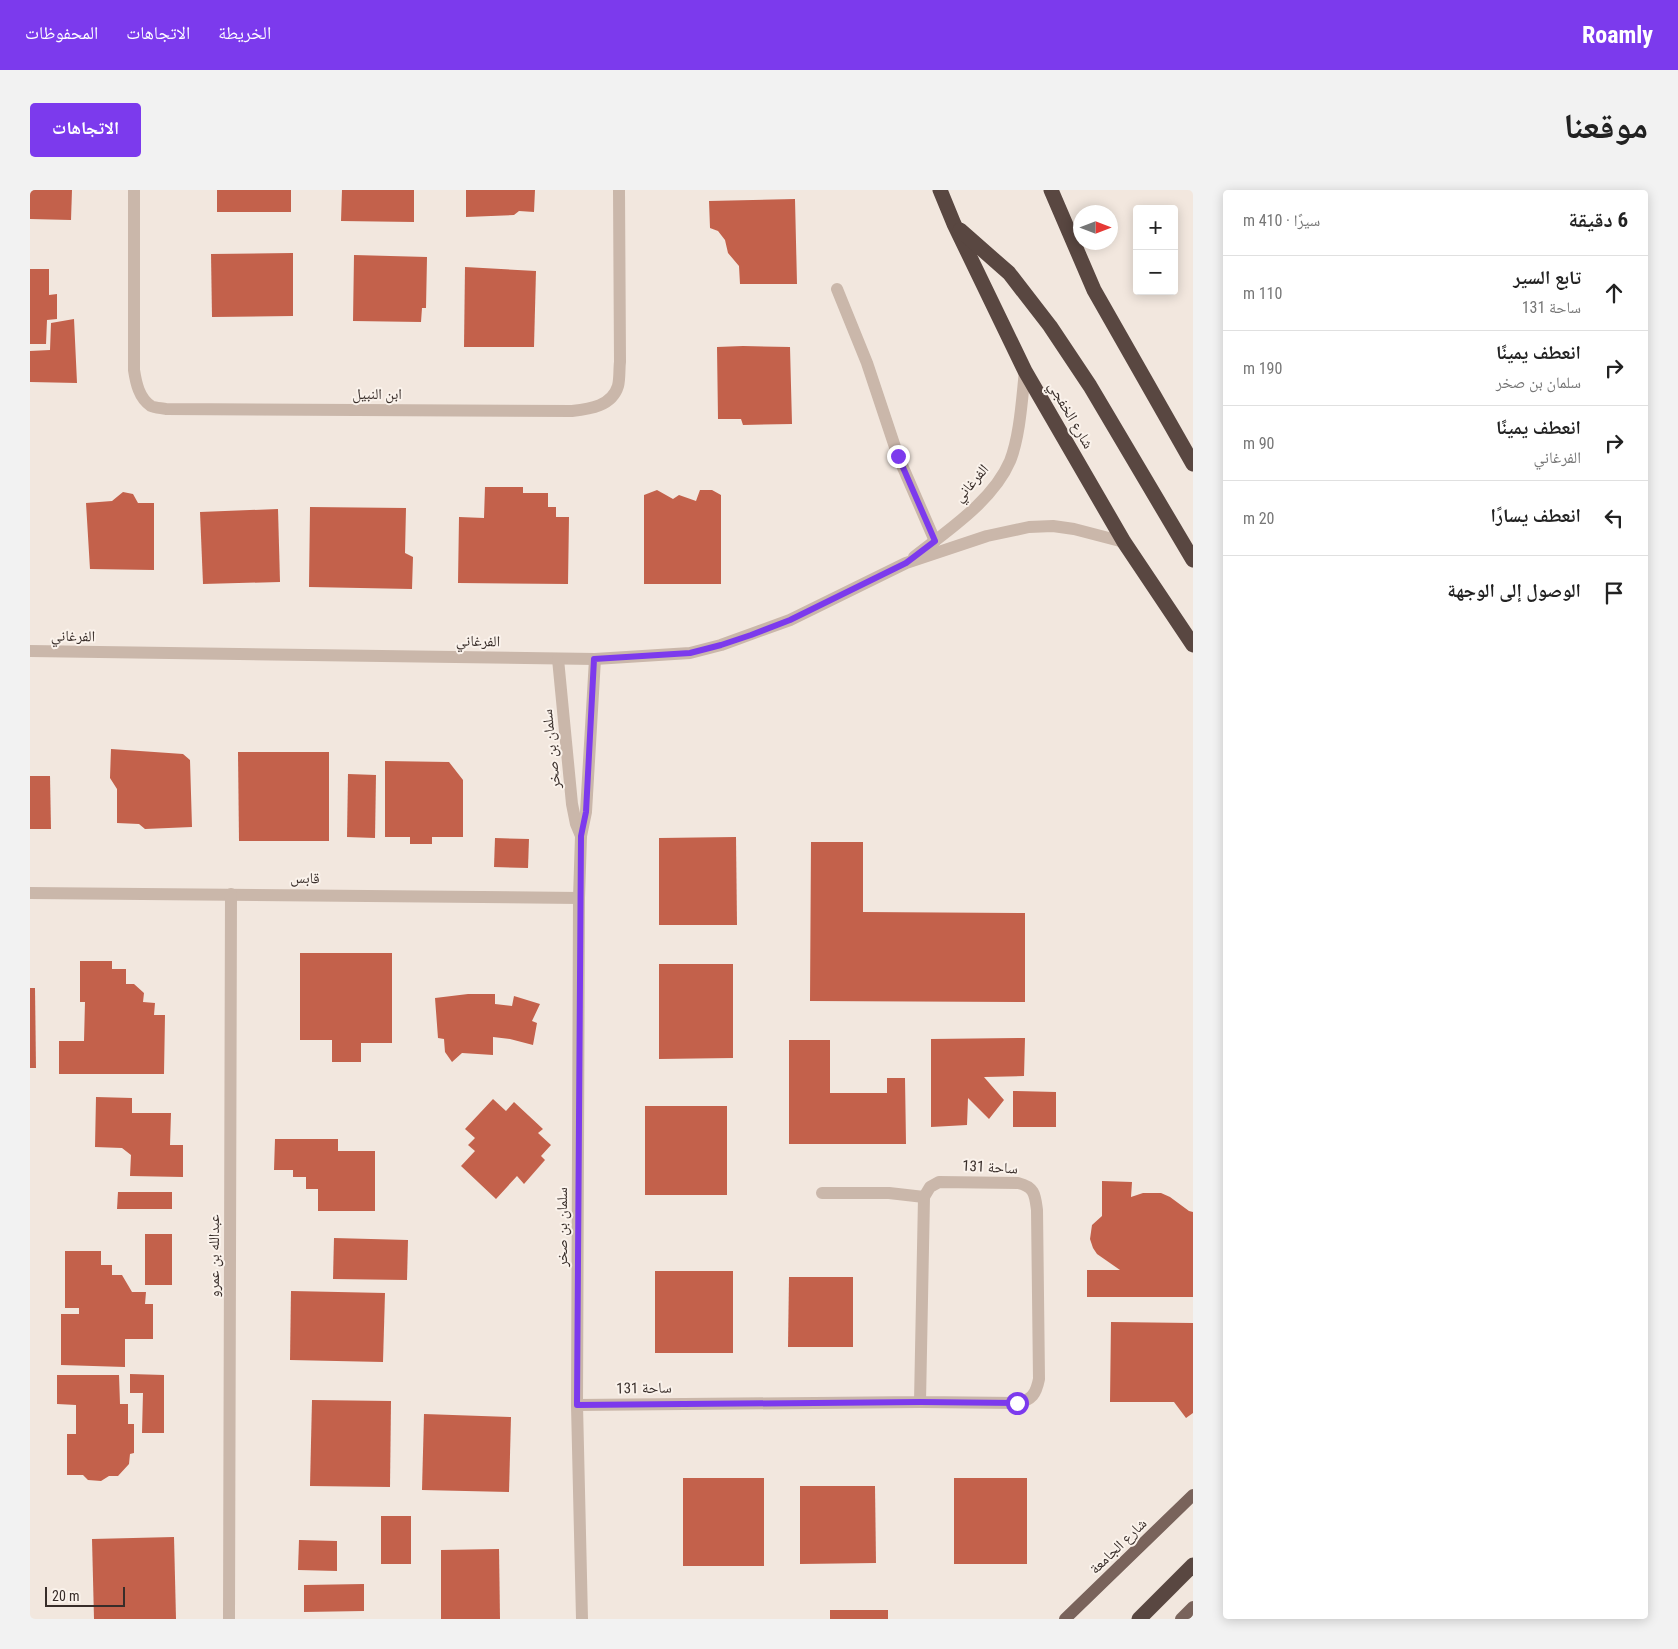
<!DOCTYPE html>
<html lang="ar">
<head>
<meta charset="utf-8">
<style>
	:root { --surface:#fff; --page:#f2f2f2; --text:#222; --muted:#767676; --line:#e0e0e0; --accent:#7c3aed }
	body { margin:0; font-family:"Roboto Condensed","Noto Naskh Arabic",sans-serif; background:var(--page); color:var(--text); direction:rtl }
	.controls { position:absolute; right:15px; top:15px; display:grid; overflow:hidden; border-radius:5px; box-shadow:0 2px 12px #0003 }
	.controls button { width:45px; height:45px; display:grid; place-items:center; padding:0; border:0; border-bottom:1px solid var(--line); background:var(--surface); color:var(--text); font:25px sans-serif }
	.compass { position:absolute; left:1043px; top:15px; width:45px; height:45px; border-radius:50%; background:var(--surface); box-shadow:0 2px 12px #0003; rotate:90deg }
	.scale { position:absolute; left:15px; bottom:12px; width:80px; box-sizing:border-box; padding-left:5px; border:2px solid #382d29; border-top:0; font-size:14px; line-height:18px; white-space:nowrap; color:#382d29; -webkit-text-stroke:4px #faf2eb; paint-order:stroke }
	.stop { position:absolute; width:15px; height:15px; margin:-11px; border:4px solid #7c3aed; border-radius:50%; background:#fff }
	.stop.end { background:#7c3aed; border-color:#fff; box-shadow:0 1px 5px #0008 }
	.list { margin:0; padding:0; list-style:none }
	h2 { display:flex; justify-content:space-between; align-items:center; height:65px; margin:0; padding:0 20px; font-size:21px }
	h2 small { font-size:16px; font-weight:400; color:var(--muted) }
	.list li { display:grid; grid-template-columns:32px 1fr auto; gap:15px; align-items:center; box-sizing:border-box; height:75px; padding:0 20px; border-top:1px solid var(--line) }
	.list b { display:block; font-size:19px; white-space:nowrap }
	.list p { margin:0; font-size:16px; white-space:nowrap; color:var(--muted) }
	.list em { font-size:16px; font-style:normal; color:var(--muted) }
	.icon { flex:none; width:28px; height:28px; fill:none; stroke:currentColor; stroke-width:2; stroke-linecap:round; stroke-linejoin:round }
	.map { position:relative; flex:none; width:1163px; height:1429px; overflow:hidden; direction:ltr; border-radius:5px }
	header { display:flex; align-items:center; gap:30px; box-sizing:border-box; height:70px; padding:0 25px; background:var(--accent); color:#fff }
	header strong { font-size:24px }
	nav { display:flex; gap:28px; margin-inline-start:auto; font-size:18px }
	.intro { display:flex; align-items:center; justify-content:space-between; box-sizing:border-box; height:120px; padding:0 30px }
	h1 { margin:0; font-size:35px }
	.button { padding:12px 22px; border-radius:5px; background:var(--accent); color:#fff; font-size:18px; font-weight:700 }
	main { display:flex; gap:30px; padding:0 30px }
	aside { flex:1; background:var(--surface); border-radius:5px; box-shadow:0 2px 12px #0003 }
	.map>svg:first-child { display:block }
</style>
</head>
<body>
<header>
<strong>Roamly</strong>
<nav><a>الخريطة</a><a>الاتجاهات</a><a>المحفوظات</a></nav>
</header>
<div class="intro"><h1>موقعنا</h1><a class="button">الاتجاهات</a></div>
<main>
<aside>
<h2>6 دقيقة<small>سيرًا · 410 m</small></h2>
<ul class="list">
<li><svg class="icon" aria-label="ahead" viewBox="0 0 24 24"><path d="M12 20V5M6 11l6-6 6 6"/></svg><div><b>تابع السير</b><p>ساحة 131</p></div><em>110 m</em></li>
<li><svg class="icon" aria-label="right" viewBox="0 0 24 24"><path d="M7 20v-9h11M14 6l5 5-5 5"/></svg><div><b>انعطف يمينًا</b><p>سلمان بن صخر</p></div><em>190 m</em></li>
<li><svg class="icon" aria-label="right" viewBox="0 0 24 24"><path d="M7 20v-9h11M14 6l5 5-5 5"/></svg><div><b>انعطف يمينًا</b><p>الفرغاني</p></div><em>90 m</em></li>
<li><svg class="icon" aria-label="left" viewBox="0 0 24 24"><path d="M17 20v-9H6M10 6l-5 5 5 5"/></svg><div><b>انعطف يسارًا</b></div><em>20 m</em></li>
<li><svg class="icon" aria-label="arrive" viewBox="0 0 24 24"><path d="M6 21V4h12l-3 4 3 4H6"/></svg><div><b>الوصول إلى الوجهة</b></div></li>
</ul>
</aside>
<div class="map">
<svg width="1163" height="1429" viewBox="0 0 1163 1429">
	<rect width="100%" height="100%" fill="#f2e7de"/>
	<g fill="#c3614b">
		<polygon points="0,0 42,0 41,30 0,29"/>
		<rect x="187" y="0" width="74" height="22"/>
		<polygon points="312,0 384,0 384,32 311,31"/>
		<polygon points="436,0 505,0 504,22 489,21 484,25 436,27"/>
		<polygon points="765,9 767,94 710,94 709,76 698,63 695,50 688,41 680,38 679,11"/>
		<polygon points="263,63 263,126 182,127 181,64"/>
		<polygon points="324,65 397,67 396,118 392,118 391,132 323,131"/>
		<polygon points="435,77 506,81 504,157 434,157"/>
		<polygon points="0,79 19,79 19,105 27,104 27,129 17,130 16,154 0,154"/>
		<polygon points="44,129 47,193 0,192 0,161 20,160 21,133"/>
		<polygon points="713,156 760,157 762,234 713,235 711,229 688,229 687,157"/>
		<polygon points="455,297 493,297 493,303 518,303 518,317 526,317 526,327 539,327 538,394 428,393 429,327 454,328"/>
		<polygon points="627,300 643,309 649,305 666,311 670,300 682,300 691,305 691,394 614,394 614,305"/>
		<polygon points="93,302 103,304 108,313 124,313 124,380 60,379 56,313 82,311"/>
		<polygon points="280,317 376,318 375,363 383,367 382,399 279,397"/>
		<polygon points="248,319 250,392 173,394 170,322"/>
		<polygon points="81,559 153,564 160,570 162,637 115,639 109,634 87,633 87,599 80,588"/>
		<polygon points="208,562 299,562 299,651 209,651"/>
		<polygon points="355,571 419,572 433,590 433,647 402,647 402,654 380,654 380,647 355,647"/>
		<polygon points="318,584 346,585 345,648 317,647"/>
		<polygon points="0,586 20,586 21,639 0,639"/>
		<polygon points="706,647 707,735 629,735 629,648"/>
		<polygon points="465,648 499,649 498,678 464,677"/>
		<polygon points="781,652 833,652 833,722 995,723 995,812 780,811"/>
		<polygon points="270,763 362,763 362,853 331,853 331,872 302,872 302,850 270,850"/>
		<polygon points="50,771 82,771 82,779 96,779 96,794 104,794 114,803 113,812 125,813 124,825 135,825 134,884 29,884 29,851 54,851 55,812 50,812"/>
		<polygon points="629,774 703,774 703,868 629,869"/>
		<polygon points="0,798 5,798 6,878 0,878"/>
		<polygon points="438,804 465,804 465,814 482,816 484,806 510,814 502,831 507,833 503,855 480,849 463,847 463,865 432,863 422,872 415,862 414,849 408,848 405,808"/>
		<polygon points="995,848 994,886 954,887 974,910 959,929 938,908 937,935 901,937 901,849"/>
		<polygon points="759,850 800,850 800,903 857,903 857,888 875,888 876,954 759,954"/>
		<polygon points="983,901 1026,902 1026,937 983,937"/>
		<polygon points="66,907 102,908 102,923 141,923 140,955 153,955 153,987 100,986 101,965 92,958 65,957"/>
		<polygon points="463,909 476,921 484,912 513,939 508,943 521,955 511,966 515,970 494,994 487,986 466,1009 431,976 445,961 438,955 445,948 435,939"/>
		<rect x="615" y="916" width="82" height="89"/>
		<polygon points="245,949 308,949 308,961 345,961 345,1021 288,1021 288,999 276,999 276,987 263,987 263,980 244,980"/>
		<polygon points="1072,991 1102,992 1101,1007 1113,1003 1131,1003 1140,1007 1159,1021 1163,1022 1163,1107 1057,1107 1057,1080 1090,1080 1067,1064 1063,1058 1060,1049 1062,1035 1072,1026"/>
		<polygon points="88,1002 142,1002 142,1019 87,1019"/>
		<rect x="115" y="1044" width="27" height="51"/>
		<polygon points="304,1048 378,1050 377,1090 303,1089"/>
		<polygon points="35,1061 71,1061 71,1075 82,1075 82,1085 92,1085 102,1102 116,1102 115,1114 123,1114 123,1149 95,1149 95,1177 31,1175 31,1124 49,1124 49,1118 35,1118"/>
		<rect x="625" y="1081" width="78" height="82"/>
		<polygon points="759,1087 823,1087 823,1157 758,1157"/>
		<polygon points="261,1101 355,1103 353,1172 260,1170"/>
		<polygon points="1081,1132 1163,1133 1163,1223 1156,1228 1144,1212 1080,1212"/>
		<polygon points="100,1184 134,1185 134,1243 112,1243 113,1203 100,1203"/>
		<polygon points="27,1185 89,1185 90,1214 98,1214 98,1234 104,1234 104,1263 100,1264 99,1274 88,1286 79,1286 71,1291 58,1290 53,1285 37,1285 37,1244 46,1244 46,1215 27,1214"/>
		<polygon points="282,1210 361,1211 360,1297 280,1296"/>
		<polygon points="394,1224 481,1227 479,1302 392,1300"/>
		<rect x="653" y="1288" width="81" height="88"/>
		<rect x="924" y="1288" width="73" height="86"/>
		<polygon points="770,1296 845,1296 846,1373 770,1374"/>
		<rect x="351" y="1326" width="30" height="48"/>
		<polygon points="144,1347 146,1429 64,1429 62,1349"/>
		<polygon points="269,1350 307,1351 307,1381 268,1380"/>
		<polygon points="469,1359 470,1429 411,1429 411,1360"/>
		<polygon points="334,1394 334,1421 274,1422 274,1395"/>
		<rect x="800" y="1420" width="58" height="9"/>
	</g>
	<g fill="none" stroke-linecap="round" stroke-linejoin="round">
		<g stroke="#cab7aa" stroke-width="12">
			<path d="M104,0V180C106,193 109,208 121,216C125,218 132,218 136,219L542,221C560,219 582,216 588,196C590,188 589,179 590,172L589,0"/>
			<polyline points="807,99 837,173 868,266 905,351"/>
			<path d="M884,367C917,341 963,311 980,271C990,246 992,208 995,181"/>
			<polyline points="0,461 565,469 660,463 691,455 760,430 876,373 957,346 999,337 1023,336 1044,339 1094,352"/>
			<polyline points="528,469 542,614 546,634 551,646"/>
			<polyline points="0,703 549,708"/>
			<polyline points="792,1003 859,1003 894,1007"/>
			<path d="M547,1215L890,1212L987,1213C1002,1210 1006,1204 1009,1189L1007,1020C1005,1005 1005,997 988,993L909,992L900,997L894,1007L890,1212"/>
			<polyline points="199,1429 201,704"/>
			<polyline points="552,1429 547,1215 549,708 551,646 556,622 565,469"/>
		</g>
		<g stroke="#79635b" stroke-width="12">
			<polyline points="1035,1429 1163,1305"/>
			<polyline points="1151,1429 1163,1417"/>
		</g>
		<g stroke="#594741" stroke-width="15">
			<polyline points="910,0 924,34 995,181 1094,352 1163,455"/>
			<polyline points="1021,0 1064,100 1163,274"/>
			<polyline points="930,40 979,83 1020,136 1060,196 1163,370"/>
			<polyline points="1109,1429 1163,1375"/>
		</g>
	</g>
	<g fill="none" stroke-linecap="round" stroke-linejoin="round">
		<polyline stroke="#7c3aed" stroke-width="6" points="868,266 905,351 876,373 760,430 721,445 691,455 660,463 564,469 556,622 551,646 547,1215 890,1212 987,1213"/>
	</g>
	<g text-anchor="middle" dominant-baseline="central" stroke-width="4" stroke-linejoin="round" paint-order="stroke">
		<g font-size="15" fill="#382d29" stroke="#faf2eb">
			<text x="347" y="204">ابن النبيل</text>
			<text transform="translate(1041 225) rotate(60)">شارع الخفجي</text>
			<text transform="translate(941 293) rotate(-49)">الفرغاني</text>
			<text transform="translate(43 446) rotate(1)">الفرغاني</text>
			<text transform="translate(448 451) rotate(1)">الفرغاني</text>
			<text transform="translate(521 559) rotate(-96)">سلمان بن صخر</text>
			<text transform="translate(275 688) rotate(1)">قابس</text>
			<text transform="translate(960 977) rotate(3)">ساحة 131</text>
			<text transform="translate(532 1037) rotate(-90)">سلمان بن صخر</text>
			<text transform="translate(184 1066) rotate(-90)">عبدالله بن عمرو</text>
			<text transform="translate(614 1198) rotate(-1)">ساحة 131</text>
			<text transform="translate(1088 1356) rotate(-44)">شارع الجامعة</text>
		</g>
	</g>
</svg>
<div class="controls">
<button>+</button>
<button>−</button>
</div>
<svg class="compass" viewBox="-18 -18 36 36"><path d="M0-13l5 13h-10z" fill="#e53935"/><path d="M0 13l5-13h-10z" fill="#767676"/></svg>
<div class="scale">20 m</div>
<div class="stop" style="left:987px;top:1213px"></div>
<div class="stop end" style="left:868px;top:266px"></div>
</div>
</main>
</body>
</html>
